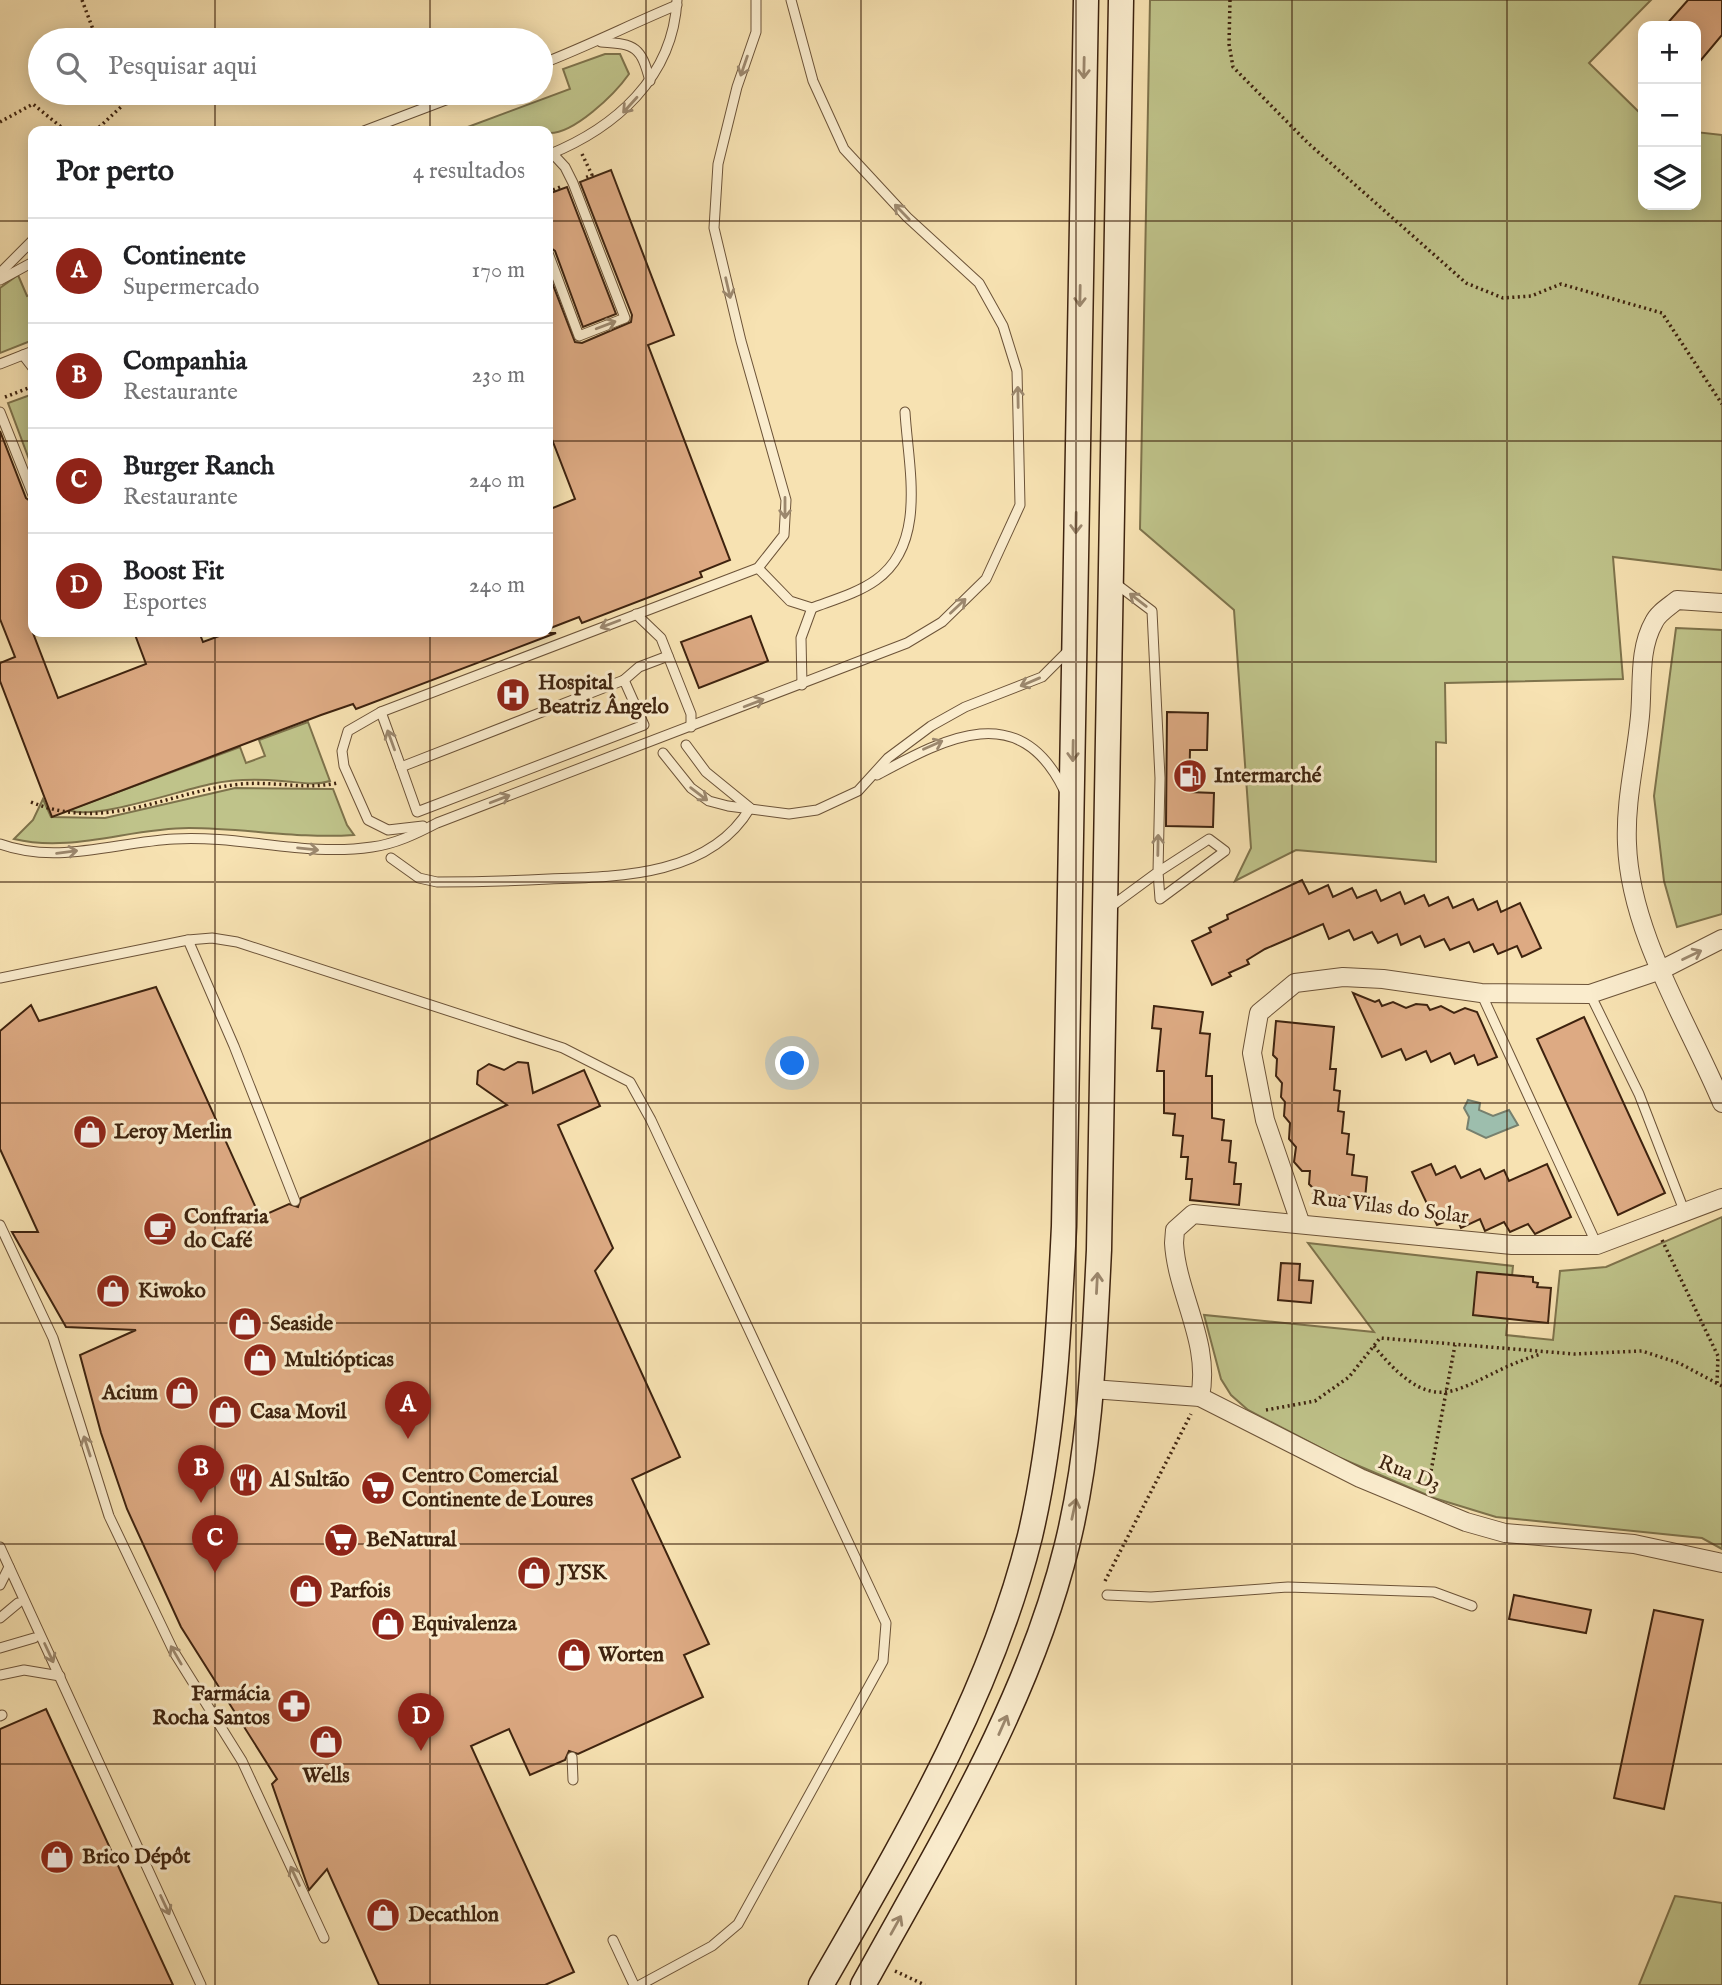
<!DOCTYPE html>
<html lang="pt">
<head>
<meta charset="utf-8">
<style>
	:root { --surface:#fff; --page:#f6f6f6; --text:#202124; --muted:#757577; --line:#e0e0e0; --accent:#8f2418 }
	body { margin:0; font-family:"IM FELL English",serif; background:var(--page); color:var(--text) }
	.controls { position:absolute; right:21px; top:21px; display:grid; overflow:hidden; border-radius:14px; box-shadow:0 4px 18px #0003 }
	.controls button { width:63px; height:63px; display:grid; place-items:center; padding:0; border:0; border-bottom:2px solid var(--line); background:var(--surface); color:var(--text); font:35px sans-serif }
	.you { position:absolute; left:793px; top:1064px; width:24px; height:24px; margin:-18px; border:5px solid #fff; border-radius:50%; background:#1a73e8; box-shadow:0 0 0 10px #1a73e833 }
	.badge { display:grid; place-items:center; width:46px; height:46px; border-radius:50%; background:var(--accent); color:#fff; font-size:23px; font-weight:700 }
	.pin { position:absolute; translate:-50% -58px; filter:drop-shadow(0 2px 4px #0008) }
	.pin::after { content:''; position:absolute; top:37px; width:24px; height:21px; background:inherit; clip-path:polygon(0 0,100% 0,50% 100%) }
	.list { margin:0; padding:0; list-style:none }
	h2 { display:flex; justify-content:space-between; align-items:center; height:91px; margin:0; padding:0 28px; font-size:30px }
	h2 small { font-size:23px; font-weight:400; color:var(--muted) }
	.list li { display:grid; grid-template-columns:46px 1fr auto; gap:21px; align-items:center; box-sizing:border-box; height:105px; padding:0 28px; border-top:2px solid var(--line) }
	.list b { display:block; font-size:26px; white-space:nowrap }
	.list p { margin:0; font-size:23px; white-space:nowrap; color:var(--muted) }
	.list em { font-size:23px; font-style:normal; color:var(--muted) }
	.icon { flex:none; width:38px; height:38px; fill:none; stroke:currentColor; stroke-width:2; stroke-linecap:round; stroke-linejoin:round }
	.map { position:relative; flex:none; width:1722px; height:1985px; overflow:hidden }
	.search { position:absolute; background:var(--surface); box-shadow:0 4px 18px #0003; left:28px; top:28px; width:525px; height:77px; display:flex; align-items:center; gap:18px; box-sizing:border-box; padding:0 24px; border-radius:38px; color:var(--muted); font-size:26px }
	.panel { position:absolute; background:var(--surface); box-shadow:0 4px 18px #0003; left:28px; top:126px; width:525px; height:511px; border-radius:14px }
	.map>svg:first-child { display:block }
</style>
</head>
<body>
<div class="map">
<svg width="1722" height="1985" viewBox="0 0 1722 1985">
	<rect width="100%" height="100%" fill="#f7e2b2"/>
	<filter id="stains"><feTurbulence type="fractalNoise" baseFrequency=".00286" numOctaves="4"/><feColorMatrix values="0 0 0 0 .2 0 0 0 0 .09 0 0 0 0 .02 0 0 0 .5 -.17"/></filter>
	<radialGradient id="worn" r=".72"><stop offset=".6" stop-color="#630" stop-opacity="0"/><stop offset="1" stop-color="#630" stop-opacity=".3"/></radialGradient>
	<g fill="#bfc38a" stroke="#7e734c" stroke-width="2">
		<polygon points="1150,0 1651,0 1589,63 1643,116 1643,205 1696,205 1696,132 1722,135 1722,570 1613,557 1623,679 1445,683 1446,743 1436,742 1436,862 1296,850 1235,881 1251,848 1234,610 1140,529"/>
		<path d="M605,54H620L629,74C615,94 573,135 548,133C521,131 487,131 457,131L570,89L563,69Z"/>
		<polygon points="18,275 27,296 33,294 33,340 0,353 0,288"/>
		<polygon points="33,394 33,470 8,403"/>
		<polygon points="1676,628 1722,630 1722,914 1677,927 1664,881 1654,796"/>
		<path d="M308,722L330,781C314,786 298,782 282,781C258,779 234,779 211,784C181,790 93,821 69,810L240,747L246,763L265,756L259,740Z"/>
		<path d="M235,788L333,789L347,825L354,835C298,839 244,828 189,828C130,828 72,853 14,839L33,820L43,799L51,817L105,818Z"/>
		<polygon points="1722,1217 1722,1549 1702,1538 1496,1517 1434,1498 1338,1457 1248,1410 1231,1395 1221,1379 1204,1315 1374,1332 1308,1243 1513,1266 1506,1335 1553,1340 1560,1271 1606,1267"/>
		<polygon points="1675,1896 1722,1903 1722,1985 1639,1985"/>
	</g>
	<polygon fill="#9dbead" stroke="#77806e" stroke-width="2" points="1468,1100 1480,1103 1479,1110 1493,1116 1509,1110 1518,1125 1486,1138 1467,1129 1469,1117 1464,1108"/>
	<g fill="#ddaa83" stroke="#3e230f" stroke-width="2">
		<polygon points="1688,0 1722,0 1722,35 1696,66 1696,26 1665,26"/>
		<polygon points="611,170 674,335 648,345 730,560 700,572 702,577 582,623 579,617 548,629 548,510 575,499 548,429 548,272 575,342 582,343 631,322 632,315 580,182"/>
		<polygon points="567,187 616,314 583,327 555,251 548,246 548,194"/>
		<polygon points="0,431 26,498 33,503 33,633 58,698 146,664 134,632 199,632 203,642 230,632 556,633 356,709 353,704 321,715 52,817 0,681 0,663 15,657 0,619"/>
		<polygon points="751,616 768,661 699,688 681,642"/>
		<polygon points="1167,712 1208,713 1207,750 1190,750 1189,792 1214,793 1213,827 1166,826"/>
		<polygon points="1302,880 1309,894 1328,885 1333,897 1352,888 1357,898 1376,890 1381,901 1400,892 1405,904 1424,895 1429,906 1448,897 1453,908 1473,899 1478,910 1497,901 1501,912 1520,903 1541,948 1522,957 1517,946 1498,954 1493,944 1474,952 1469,942 1450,950 1444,939 1425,947 1420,936 1401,945 1397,934 1378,943 1372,932 1354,940 1349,930 1329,939 1323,924 1265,949 1247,960 1249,964 1229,973 1231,976 1212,985 1192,941 1211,932 1209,928 1228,919 1227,915"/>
		<polygon points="156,987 260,1217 289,1204 298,1207 301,1198 507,1105 477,1084 478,1071 489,1064 504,1070 518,1062 528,1063 533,1093 584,1070 600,1106 558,1125 613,1248 595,1271 680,1457 632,1479 709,1644 684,1655 703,1697 578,1754 569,1751 565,1760 530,1775 509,1729 471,1746 574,1972 545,1985 379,1985 327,1869 309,1890 272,1784 277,1779 181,1627 127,1509 101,1433 80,1355 136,1330 66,1327 12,1232 38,1232 0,1149 0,1031 31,1005 39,1021"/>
		<polygon points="1353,993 1375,1002 1379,1000 1382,1006 1393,1002 1406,1008 1416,1004 1427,1005 1430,1010 1441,1006 1454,1013 1465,1008 1477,1012 1497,1057 1478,1065 1474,1055 1455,1064 1450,1053 1431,1062 1426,1051 1406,1060 1401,1049 1382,1057"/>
		<polygon points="1154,1006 1203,1012 1200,1033 1210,1034 1206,1076 1212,1076 1212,1118 1224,1120 1222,1140 1231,1141 1229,1162 1236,1163 1234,1184 1241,1184 1239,1205 1190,1200 1192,1179 1186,1179 1188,1157 1181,1157 1183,1136 1173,1135 1175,1114 1164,1113 1164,1071 1157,1071 1161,1029 1152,1028"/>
		<polygon points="1584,1017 1665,1193 1618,1215 1537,1039"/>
		<polygon points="1276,1021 1334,1027 1330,1069 1336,1069 1334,1090 1340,1091 1338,1111 1344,1112 1342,1133 1349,1134 1347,1154 1354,1155 1352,1175 1367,1177 1365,1199 1313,1193 1314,1189 1309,1184 1310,1171 1302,1171 1294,1162 1296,1147 1289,1139 1290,1123 1284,1116 1285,1102 1281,1097 1282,1083 1276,1076 1277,1059 1273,1055"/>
		<polygon points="1431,1164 1436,1175 1455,1166 1461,1178 1480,1169 1485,1179 1504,1170 1509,1181 1547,1164 1571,1217 1535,1234 1528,1224 1510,1232 1504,1222 1485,1231 1480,1219 1461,1228 1456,1217 1437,1225 1412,1172"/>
		<polygon points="1281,1263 1300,1264 1299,1280 1313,1281 1311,1303 1278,1300"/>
		<polygon points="1477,1272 1533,1277 1533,1282 1538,1283 1537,1287 1551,1288 1548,1323 1473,1315"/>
		<polygon points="1514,1595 1591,1610 1586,1633 1509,1619"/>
		<polygon points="1654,1610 1703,1620 1664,1809 1614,1798"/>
		<polygon points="46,1709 173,1985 0,1985 0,1729"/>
	</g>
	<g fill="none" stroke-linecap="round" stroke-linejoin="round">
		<g stroke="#6c5338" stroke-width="11">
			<g id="lane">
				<path d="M601,42C636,44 641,47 650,81"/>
				<path d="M541,64C588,46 631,24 677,5"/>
				<polyline points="364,131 464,93"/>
				<path d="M548,155C615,128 673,78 677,0"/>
				<polyline points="548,253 579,336 625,318 573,183 565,167 552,153"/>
				<polyline points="0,273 33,240"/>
				<polyline points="0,280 33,262"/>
				<polyline points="23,355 33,368"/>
				<polyline points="0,364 33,351"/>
				<polyline points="0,412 33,495"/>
				<path d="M758,568L790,601L812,608C833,600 858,593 876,580C928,543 908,466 905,412"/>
				<polyline points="636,614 661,638 691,714 691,727"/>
				<polygon points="624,680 644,725 417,812 401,767"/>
				<polyline points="624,680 639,667 668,656"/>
				<polyline points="802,685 801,638 812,608"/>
				<polyline points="381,712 401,767"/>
				<polyline points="686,745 706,772 749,807"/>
				<polyline points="663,753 691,788 709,801 728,806 789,814 817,810 858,791 888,758 931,726 965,707 1042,677 1068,651"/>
				<path d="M877,775C944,739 1019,697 1064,790"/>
				<polyline points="423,826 388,830 368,820 344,766 342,751 348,731 381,712 758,568 784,535 786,500 741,341 714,228 718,164 737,87 756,32 756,0"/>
				<polygon points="1209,839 1225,851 1160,899 1158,872"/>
				<path d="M0,844C57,865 116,842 174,839C241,835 306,857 372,847C395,844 416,834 437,823L907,643L942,622L986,579L1020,505L1017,371L1003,326L979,283L907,217L844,149L813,81L791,0"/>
				<path d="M391,858L419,878L437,882C474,882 511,881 549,879C619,877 710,876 750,808"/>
				<polyline points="1109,908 1158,872 1160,778 1152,611 1115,583"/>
				<polyline points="188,940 234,1046 295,1201"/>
				<polyline points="0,978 188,940 212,938 237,942 563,1048 630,1082 651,1120 886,1623 883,1661 738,1924 712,1946 640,1985"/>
				<polyline points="1481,993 1597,1245"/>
				<polyline points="1590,994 1639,1094 1685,1213"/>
				<polyline points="0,1225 53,1338 109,1516 174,1652 242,1761 324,1938"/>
				<polyline points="0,1547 201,1985"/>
				<polyline points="0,1585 9,1567"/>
				<polyline points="1107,1595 1151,1597 1288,1587 1434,1592 1472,1606"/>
				<polyline points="0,1618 18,1603"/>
				<polyline points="0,1648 34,1638"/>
				<polyline points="0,1675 24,1670 60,1676"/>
				<polyline points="0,1716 2,1715"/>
				<polyline points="572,1757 573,1780"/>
				<polyline points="613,1940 634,1985"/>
			</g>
		</g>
		<g stroke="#6c5338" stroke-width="20">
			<g id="street">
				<path d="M1722,603L1677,600C1670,606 1658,613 1654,622C1638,650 1643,685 1640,716C1636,759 1625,800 1627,844C1630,933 1688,1022 1722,1103"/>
				<polyline points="1300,1222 1265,1120 1252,1053 1259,1013 1295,983 1343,977 1383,979 1481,993 1590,994 1661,970 1722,939"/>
				<polyline points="1092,1389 1200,1397 1360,1478 1466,1522 1505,1533 1634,1544 1722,1563"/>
				<path d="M1200,1397C1211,1342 1177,1295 1174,1243L1175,1230L1193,1214L1512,1245H1597L1722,1198"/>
			</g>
		</g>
		<g stroke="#3e230f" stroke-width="27">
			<g id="secondary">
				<path d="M821,1985C903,1842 990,1697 1030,1536C1054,1434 1059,1330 1064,1226L1086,0"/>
				<path d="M863,1985C941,1843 1028,1704 1067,1545C1091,1448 1094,1349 1099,1250L1121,0"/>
			</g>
		</g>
		<g stroke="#3e230f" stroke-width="3.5" stroke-dasharray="2 3.5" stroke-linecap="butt">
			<polyline points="82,0 97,40"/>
			<polyline points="1230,0 1229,44 1233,67 1308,143 1466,283 1503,298 1531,296 1561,284 1662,313 1722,404"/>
			<polyline points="0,122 33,104 66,131"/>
			<polyline points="95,131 122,106 117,93"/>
			<polyline points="582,154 592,175 585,178"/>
			<polyline points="548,192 560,187"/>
			<polyline points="5,397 31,387"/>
			<path d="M31,802C107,833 165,792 241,784C273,781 305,790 337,783"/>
			<polyline points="1662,1240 1718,1356 1717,1383"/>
			<path d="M1374,1346C1443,1431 1461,1377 1541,1354"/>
			<polyline points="1266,1410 1315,1401 1349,1377 1380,1338 1574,1354 1642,1351 1679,1363 1722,1386"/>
			<polyline points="1428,1487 1455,1345"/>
			<polyline points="1105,1581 1191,1414"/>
			<polyline points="895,1971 925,1985"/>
		</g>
		<use href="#lane" stroke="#faeccd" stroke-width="9"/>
		<use href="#street" stroke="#faeccd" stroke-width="18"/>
		<use href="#secondary" stroke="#faeccd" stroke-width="24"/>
	</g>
	<defs><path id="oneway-shaft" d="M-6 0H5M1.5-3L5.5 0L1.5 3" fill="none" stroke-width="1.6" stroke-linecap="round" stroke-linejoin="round" transform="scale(1.75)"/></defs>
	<g stroke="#9c886e">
		<use href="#oneway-shaft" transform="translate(744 66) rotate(109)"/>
		<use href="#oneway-shaft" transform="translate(1084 68) rotate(91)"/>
		<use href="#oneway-shaft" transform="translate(630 105) rotate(132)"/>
		<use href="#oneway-shaft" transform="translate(902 212) rotate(-134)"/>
		<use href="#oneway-shaft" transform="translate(728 288) rotate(77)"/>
		<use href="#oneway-shaft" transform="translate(1080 296) rotate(91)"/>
		<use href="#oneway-shaft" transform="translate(606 325) rotate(-21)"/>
		<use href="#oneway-shaft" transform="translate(1018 397) rotate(-91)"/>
		<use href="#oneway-shaft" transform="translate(785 508) rotate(90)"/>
		<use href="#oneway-shaft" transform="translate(1076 523) rotate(91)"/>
		<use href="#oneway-shaft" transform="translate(1138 600) rotate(-142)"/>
		<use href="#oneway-shaft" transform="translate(958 606) rotate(-43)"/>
		<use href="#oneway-shaft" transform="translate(610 624) rotate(159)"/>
		<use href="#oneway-shaft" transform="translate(1030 682) rotate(157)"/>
		<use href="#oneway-shaft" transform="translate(754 703) rotate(-21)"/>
		<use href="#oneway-shaft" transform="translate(391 740) rotate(-110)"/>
		<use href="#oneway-shaft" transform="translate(933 745) rotate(-24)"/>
		<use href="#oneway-shaft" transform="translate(1073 751) rotate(91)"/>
		<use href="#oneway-shaft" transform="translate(699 794) rotate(37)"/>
		<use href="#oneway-shaft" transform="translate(500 799) rotate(-21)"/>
		<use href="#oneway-shaft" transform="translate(1158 845) rotate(-89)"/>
		<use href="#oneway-shaft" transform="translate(308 849) rotate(6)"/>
		<use href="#oneway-shaft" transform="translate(67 852) rotate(-7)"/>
		<use href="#oneway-shaft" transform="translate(1692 955) rotate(-26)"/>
		<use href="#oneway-shaft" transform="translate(1097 1283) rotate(-87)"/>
		<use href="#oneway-shaft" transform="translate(87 1446) rotate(-108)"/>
		<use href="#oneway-shaft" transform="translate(1074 1509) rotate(-78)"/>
		<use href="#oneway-shaft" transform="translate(49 1653) rotate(65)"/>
		<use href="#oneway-shaft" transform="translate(176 1655) rotate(-120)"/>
		<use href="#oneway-shaft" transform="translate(1003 1725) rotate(-66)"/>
		<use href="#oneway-shaft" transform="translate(295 1876) rotate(-115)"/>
		<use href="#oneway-shaft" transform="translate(165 1905) rotate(65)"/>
		<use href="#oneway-shaft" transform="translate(896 1925) rotate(-61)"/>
	</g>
	<path fill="none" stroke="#3e230f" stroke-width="2" stroke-opacity="0.55" d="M215,0V40M430,0V40M646,0V1985M861,0V1985M1076,0V1985M1292,0V1985M1507,0V1985M215,93V131M430,93V131M0,221H33M548,221H1722M0,441H33M548,441H1722M215,632V1985M430,632V1985M0,662H1722M0,882H1722M0,1103H1722M0,1323H1722M0,1544H1722M0,1764H1722"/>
	<defs>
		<g id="hospital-disc" transform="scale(1.75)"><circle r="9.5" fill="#8f2418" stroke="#faeccd"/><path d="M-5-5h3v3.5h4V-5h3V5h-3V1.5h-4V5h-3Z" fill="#fff"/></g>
		<g id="fuel-disc" transform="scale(1.75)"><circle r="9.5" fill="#8f2418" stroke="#faeccd"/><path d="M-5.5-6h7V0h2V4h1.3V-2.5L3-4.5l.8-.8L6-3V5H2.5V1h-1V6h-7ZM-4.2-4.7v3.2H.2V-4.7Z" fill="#fff"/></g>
		<g id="shop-disc" transform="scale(1.75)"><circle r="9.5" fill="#8f2418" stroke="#faeccd"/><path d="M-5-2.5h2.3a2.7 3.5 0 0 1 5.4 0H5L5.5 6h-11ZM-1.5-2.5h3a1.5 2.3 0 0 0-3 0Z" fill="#fff"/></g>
		<g id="cafe-disc" transform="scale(1.75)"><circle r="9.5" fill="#8f2418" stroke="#faeccd"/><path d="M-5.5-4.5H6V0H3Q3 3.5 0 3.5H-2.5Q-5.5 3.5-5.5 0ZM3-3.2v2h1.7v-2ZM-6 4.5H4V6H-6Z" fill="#fff"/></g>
		<g id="restaurant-disc" transform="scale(1.75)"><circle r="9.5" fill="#8f2418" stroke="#faeccd"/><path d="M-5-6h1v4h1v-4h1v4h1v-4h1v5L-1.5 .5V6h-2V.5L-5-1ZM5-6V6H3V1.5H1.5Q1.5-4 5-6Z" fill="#fff"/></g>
		<g id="supermarket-disc" transform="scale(1.75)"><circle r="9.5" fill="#8f2418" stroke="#faeccd"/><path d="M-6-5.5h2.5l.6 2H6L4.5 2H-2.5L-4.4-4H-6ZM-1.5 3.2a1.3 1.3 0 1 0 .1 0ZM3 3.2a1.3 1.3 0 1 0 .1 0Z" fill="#fff"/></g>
		<g id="pharmacy-disc" transform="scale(1.75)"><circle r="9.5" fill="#8f2418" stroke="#faeccd"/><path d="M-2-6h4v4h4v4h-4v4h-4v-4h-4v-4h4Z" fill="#fff"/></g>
	</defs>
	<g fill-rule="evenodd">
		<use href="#hospital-disc" x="513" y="695"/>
		<use href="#fuel-disc" x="1190" y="776"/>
		<use href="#shop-disc" x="90" y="1132"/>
		<use href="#cafe-disc" x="160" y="1229"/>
		<use href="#shop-disc" x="113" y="1291"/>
		<use href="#shop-disc" x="245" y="1324"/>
		<use href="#shop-disc" x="260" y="1360"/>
		<use href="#shop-disc" x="182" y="1393"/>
		<use href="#shop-disc" x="225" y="1412"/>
		<use href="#restaurant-disc" x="246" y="1480"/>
		<use href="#supermarket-disc" x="378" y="1488"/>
		<use href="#supermarket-disc" x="341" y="1540"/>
		<use href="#shop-disc" x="534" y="1573"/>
		<use href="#shop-disc" x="306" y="1591"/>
		<use href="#shop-disc" x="388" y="1624"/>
		<use href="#shop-disc" x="574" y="1655"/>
		<use href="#pharmacy-disc" x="294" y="1706"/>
		<use href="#shop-disc" x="326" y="1742"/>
		<use href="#shop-disc" x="57" y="1857"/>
		<use href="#shop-disc" x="383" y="1915"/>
	</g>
	<g text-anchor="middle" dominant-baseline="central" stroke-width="6" stroke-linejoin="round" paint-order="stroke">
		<g font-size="21" font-weight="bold" fill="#3e230f" stroke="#faeccd" text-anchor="start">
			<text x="538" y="683">Hospital<tspan x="538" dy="24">Beatriz Ângelo</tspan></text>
			<text x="1214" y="776">Intermarché</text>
			<text x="114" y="1132">Leroy Merlin</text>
			<text x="184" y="1217">Confraria<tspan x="184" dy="24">do Café</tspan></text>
			<text x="138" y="1291">Kiwoko</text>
			<text x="270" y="1324">Seaside</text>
			<text x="284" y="1360">Multiópticas</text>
			<text x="158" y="1393" text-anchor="end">Acium</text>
			<text x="250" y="1412">Casa Movil</text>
			<text x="402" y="1476">Centro Comercial<tspan x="402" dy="24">Continente de Loures</tspan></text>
			<text x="270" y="1480">Al Sultão</text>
			<text x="366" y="1540">BeNatural</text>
			<text x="558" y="1573">JYSK</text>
			<text x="330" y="1591">Parfois</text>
			<text x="412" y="1624">Equivalenza</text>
			<text x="598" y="1655">Worten</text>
			<text x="270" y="1694" text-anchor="end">Farmácia<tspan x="270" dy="24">Rocha Santos</tspan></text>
			<text x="326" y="1776" text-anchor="middle">Wells</text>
			<text x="82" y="1857">Brico Dépôt</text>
			<text x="408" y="1915">Decathlon</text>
		</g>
		<g font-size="21" fill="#3e230f" stroke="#faeccd">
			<text transform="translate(1390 1208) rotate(7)">Rua Vilas do Solar</text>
			<text transform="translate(1409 1474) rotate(22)">Rua D3</text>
		</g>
	</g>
	<rect width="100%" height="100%" filter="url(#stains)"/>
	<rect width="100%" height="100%" fill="url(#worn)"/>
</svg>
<div class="controls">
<button>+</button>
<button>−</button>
<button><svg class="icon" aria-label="layers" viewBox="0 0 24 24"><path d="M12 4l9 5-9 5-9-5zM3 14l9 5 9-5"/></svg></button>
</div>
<div class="you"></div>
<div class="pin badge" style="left:408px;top:1439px">A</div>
<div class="pin badge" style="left:201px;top:1503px">B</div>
<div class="pin badge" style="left:215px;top:1573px">C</div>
<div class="pin badge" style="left:421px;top:1751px">D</div>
<div class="search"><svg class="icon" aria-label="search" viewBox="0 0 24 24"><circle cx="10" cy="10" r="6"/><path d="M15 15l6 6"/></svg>Pesquisar aqui</div>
<section class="panel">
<h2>Por perto<small>4 resultados</small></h2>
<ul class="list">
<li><span class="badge">A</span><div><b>Continente</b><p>Supermercado</p></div><em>170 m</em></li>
<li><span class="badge">B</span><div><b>Companhia</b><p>Restaurante</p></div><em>230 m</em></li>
<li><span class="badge">C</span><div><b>Burger Ranch</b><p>Restaurante</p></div><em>240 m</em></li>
<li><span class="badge">D</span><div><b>Boost Fit</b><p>Esportes</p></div><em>240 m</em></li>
</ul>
</section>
</div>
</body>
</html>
